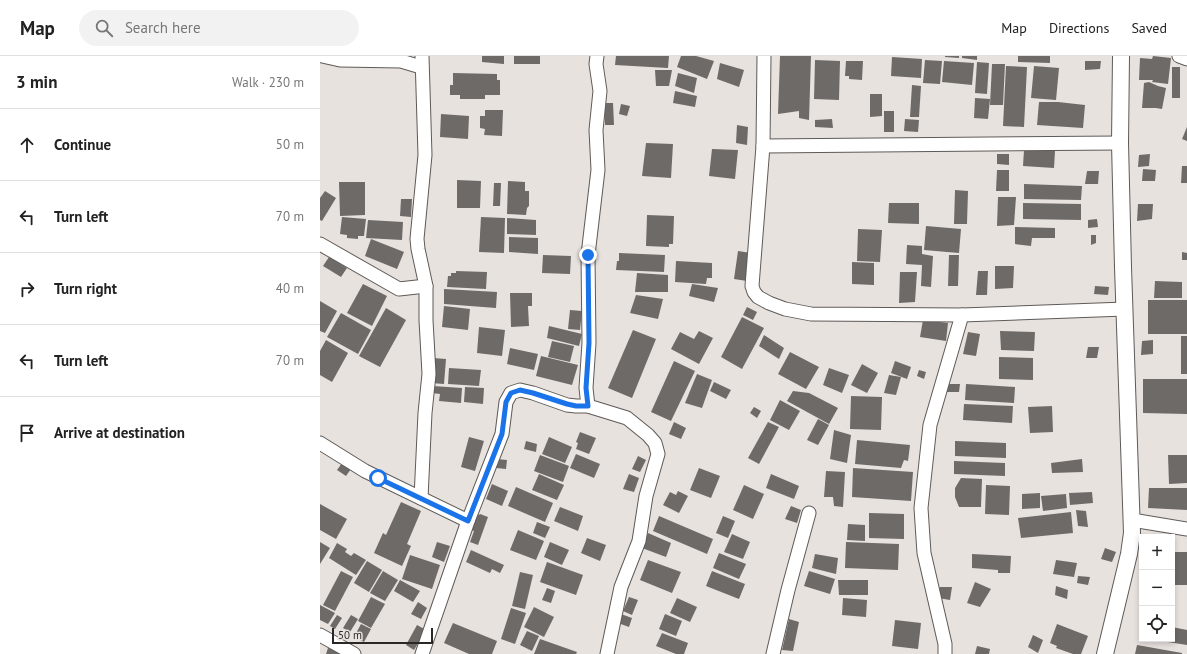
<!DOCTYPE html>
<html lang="en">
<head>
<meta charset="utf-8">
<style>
	:root { --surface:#fff; --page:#f2f2f2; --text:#222; --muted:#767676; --line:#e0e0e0 }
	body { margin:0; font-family:"PT Sans",sans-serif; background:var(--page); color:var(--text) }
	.controls { position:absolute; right:12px; bottom:12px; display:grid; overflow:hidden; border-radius:0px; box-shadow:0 2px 6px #0003 }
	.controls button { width:36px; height:36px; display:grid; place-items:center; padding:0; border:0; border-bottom:1px solid var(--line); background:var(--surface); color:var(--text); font:20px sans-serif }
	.scale { position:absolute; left:12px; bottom:10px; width:101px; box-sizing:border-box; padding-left:4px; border:2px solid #2a2827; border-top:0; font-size:11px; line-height:14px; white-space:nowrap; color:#2a2827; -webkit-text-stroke:3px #e8e2df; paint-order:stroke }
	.stop { position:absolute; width:12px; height:12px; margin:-9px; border:3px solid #1a73e8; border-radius:50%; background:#fff }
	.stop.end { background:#1a73e8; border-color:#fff; box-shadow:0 1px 4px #0008 }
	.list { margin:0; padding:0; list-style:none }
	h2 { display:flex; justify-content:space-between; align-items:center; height:52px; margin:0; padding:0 16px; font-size:17px }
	h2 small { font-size:13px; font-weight:400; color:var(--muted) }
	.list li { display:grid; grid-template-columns:26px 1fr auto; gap:12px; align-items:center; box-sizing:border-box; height:72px; padding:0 16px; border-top:1px solid var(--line) }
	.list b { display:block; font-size:15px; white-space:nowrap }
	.list em { font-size:13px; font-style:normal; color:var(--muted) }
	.icon { flex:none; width:22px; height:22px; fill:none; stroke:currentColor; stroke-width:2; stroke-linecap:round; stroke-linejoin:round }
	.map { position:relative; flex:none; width:867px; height:598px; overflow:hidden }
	header { display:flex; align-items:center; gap:24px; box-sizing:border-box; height:56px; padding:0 20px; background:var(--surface); border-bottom:1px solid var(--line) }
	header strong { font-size:19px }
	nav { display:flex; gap:22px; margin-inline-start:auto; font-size:14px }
	.search { width:280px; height:36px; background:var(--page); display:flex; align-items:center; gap:10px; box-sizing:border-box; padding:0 14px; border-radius:22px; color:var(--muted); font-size:15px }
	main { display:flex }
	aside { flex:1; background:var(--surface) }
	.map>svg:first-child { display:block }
</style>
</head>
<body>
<header>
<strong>Map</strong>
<div class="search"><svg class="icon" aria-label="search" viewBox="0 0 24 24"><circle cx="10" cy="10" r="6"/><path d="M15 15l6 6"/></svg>Search here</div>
<nav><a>Map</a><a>Directions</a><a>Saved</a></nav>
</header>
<main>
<aside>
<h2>3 min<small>Walk · 230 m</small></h2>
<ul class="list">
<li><svg class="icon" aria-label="ahead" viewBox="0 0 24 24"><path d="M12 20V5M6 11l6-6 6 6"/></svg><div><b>Continue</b></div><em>50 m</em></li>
<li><svg class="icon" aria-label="left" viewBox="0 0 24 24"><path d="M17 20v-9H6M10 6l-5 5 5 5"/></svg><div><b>Turn left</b></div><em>70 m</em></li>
<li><svg class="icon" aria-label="right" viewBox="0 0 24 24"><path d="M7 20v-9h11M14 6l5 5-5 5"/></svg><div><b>Turn right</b></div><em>40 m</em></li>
<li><svg class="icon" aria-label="left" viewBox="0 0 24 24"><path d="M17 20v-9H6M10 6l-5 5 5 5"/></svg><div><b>Turn left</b></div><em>70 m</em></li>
<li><svg class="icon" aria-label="arrive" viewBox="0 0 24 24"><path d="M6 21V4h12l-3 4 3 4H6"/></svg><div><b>Arrive at destination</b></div></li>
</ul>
</aside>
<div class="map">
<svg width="867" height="598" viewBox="0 0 867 598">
	<rect width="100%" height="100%" fill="#e8e2df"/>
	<g fill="#6e6a67">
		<polygon points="162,0 184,0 184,8 162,6"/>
		<rect x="194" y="0" width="26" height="8"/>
		<polygon points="296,0 349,0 348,12 295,9"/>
		<polygon points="361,0 376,0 394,5 387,23 357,11"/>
		<polygon points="460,0 491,0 489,64 479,62 479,55 458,58"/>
		<polygon points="625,0 639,0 639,2 625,1"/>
		<polygon points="642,0 657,0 657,4 642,2"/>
		<polygon points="698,0 730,0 730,7 698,6"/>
		<polygon points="833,0 851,2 848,28 832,26 833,24 819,24 820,2 832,3"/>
		<polygon points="572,1 602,3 601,22 571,20"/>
		<polygon points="495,4 520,5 519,44 494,43"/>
		<polygon points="605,4 622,5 620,28 603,27"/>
		<polygon points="526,5 543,5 542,24 529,23 529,20 525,20"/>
		<polygon points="624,5 654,7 652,29 622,26"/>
		<polygon points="765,5 781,5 780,13 765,14"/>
		<polygon points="657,6 669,7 667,38 655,37"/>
		<polygon points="400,7 424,14 419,31 397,23"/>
		<polygon points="672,8 685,8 683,49 670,49"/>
		<polygon points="686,10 707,11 704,71 683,70"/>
		<polygon points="714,10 739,12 736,44 711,42"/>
		<rect x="852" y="11" width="8" height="31"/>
		<polygon points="335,14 352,14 349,30 336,30"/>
		<polygon points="133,17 177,18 177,24 180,24 180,39 165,39 165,43 140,43 140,39 130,39 130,29 133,29"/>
		<polygon points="358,17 377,22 374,37 355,30"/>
		<polygon points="829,26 838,30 846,32 842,53 836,52 822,52 824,27"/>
		<polygon points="592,29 601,30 599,61 590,61"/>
		<polygon points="355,35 377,40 375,51 353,47"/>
		<polygon points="550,38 562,38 562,60 550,61"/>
		<polygon points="655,42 670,43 668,63 654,62"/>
		<polygon points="719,46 738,46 765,49 763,72 717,69"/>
		<polygon points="284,47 293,47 294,69 285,69"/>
		<polygon points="301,48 310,50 307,60 299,58"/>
		<polygon points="165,54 183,54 182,80 164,79 165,73 160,72 160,60 165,60"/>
		<rect x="564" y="55" width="10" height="21"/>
		<polygon points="121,58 149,60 148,83 120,81"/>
		<polygon points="512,63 513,72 495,71 495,64"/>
		<polygon points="585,63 599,64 598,76 584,75"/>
		<polygon points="417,69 428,71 427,89 416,87"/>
		<polygon points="867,71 867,85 862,83"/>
		<polygon points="326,87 353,88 351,122 322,120"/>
		<polygon points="392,93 418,94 415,123 389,120"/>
		<polygon points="704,94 735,95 734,112 703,110"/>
		<polygon points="677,98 689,98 689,109 677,108"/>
		<polygon points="830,98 829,110 818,111 819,99"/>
		<polygon points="862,110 867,110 867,127 861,127"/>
		<polygon points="823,113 836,114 835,125 822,125"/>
		<polygon points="677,114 689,114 689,135 676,135"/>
		<polygon points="767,115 779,115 778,128 765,128"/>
		<polygon points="137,124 161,125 160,152 137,152"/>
		<polygon points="188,125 205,126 205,135 209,135 209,150 207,152 206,159 187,158"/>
		<polygon points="19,126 45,126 45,159 20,160"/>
		<polygon points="174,127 181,127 180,150 173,150"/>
		<polygon points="704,128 762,130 761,144 704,143"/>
		<polygon points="635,134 648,135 647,168 634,168"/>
		<polygon points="5,135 16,142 2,165 0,164 0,142"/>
		<polygon points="678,141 696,141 694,169 677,170"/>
		<polygon points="81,143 92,143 91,161 80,160"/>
		<polygon points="569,147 599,147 599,168 568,167"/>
		<polygon points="703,147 761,148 761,164 703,163"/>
		<polygon points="818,148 833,148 832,163 817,165"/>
		<polygon points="327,159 354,160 353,188 349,188 349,191 326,190"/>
		<polygon points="22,161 46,163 44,180 38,180 38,183 27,182 27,179 20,178"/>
		<polygon points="161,161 185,162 184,197 159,196"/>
		<polygon points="187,162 216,164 216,179 187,178"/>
		<polygon points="777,163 778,171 768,172 768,164"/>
		<polygon points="48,164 83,166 82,184 46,182"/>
		<polygon points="606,170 641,173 639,197 604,194"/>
		<polygon points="695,171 735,172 735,182 712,182 711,190 695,188"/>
		<polygon points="538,173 562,174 560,206 537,205"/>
		<polygon points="771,179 776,179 776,187 771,189"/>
		<polygon points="189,181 218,182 218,198 189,196"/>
		<polygon points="51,183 84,196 77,213 45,200"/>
		<polygon points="587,189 602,190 602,198 613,200 611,231 601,230 602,209 586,208"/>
		<polygon points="418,195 431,197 427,225 414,223"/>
		<polygon points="862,196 867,197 867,204 862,204"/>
		<polygon points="299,197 345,199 344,216 296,214 297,205 299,205"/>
		<polygon points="223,199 251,200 250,218 222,217"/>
		<polygon points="629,199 639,199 638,230 628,230"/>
		<polygon points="9,201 27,212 21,221 3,210"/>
		<polygon points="356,205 392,207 392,222 387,222 386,228 355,226"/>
		<polygon points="532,206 554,207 554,229 532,228"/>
		<polygon points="675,210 694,210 693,232 675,233"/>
		<polygon points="136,215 167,216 166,233 127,231 128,220 131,220 131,217 136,217"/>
		<polygon points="658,215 668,215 667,239 656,239"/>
		<polygon points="580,216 597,216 595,246 579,247"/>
		<polygon points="317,217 348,219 348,236 315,236"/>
		<polygon points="835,225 862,226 862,242 834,242"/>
		<polygon points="43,228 67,240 52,270 27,257"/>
		<polygon points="372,228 398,232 394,246 369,240"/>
		<polygon points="775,230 789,231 788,239 774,238"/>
		<polygon points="124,233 177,236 176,252 124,248"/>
		<polygon points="190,237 212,237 212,250 208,250 209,270 191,271"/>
		<polygon points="316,239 343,243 338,263 310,257"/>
		<rect x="828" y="244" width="39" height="34"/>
		<polygon points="0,245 17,255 5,277 0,275"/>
		<polygon points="124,250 150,253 148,274 122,271"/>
		<polygon points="427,251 437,256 433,264 423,259"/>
		<polygon points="66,252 86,264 60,311 39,300"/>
		<polygon points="250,254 262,255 260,274 248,273"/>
		<polygon points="21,257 51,274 38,298 7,281"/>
		<polygon points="422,261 444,272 422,313 401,301"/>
		<polygon points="603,264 628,267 626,285 600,281"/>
		<polygon points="229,270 262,278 259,290 227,282"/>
		<polygon points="159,271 185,274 182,300 157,297"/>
		<polygon points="313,274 336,283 312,342 288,332"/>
		<polygon points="379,275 393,282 379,308 351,293 360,276 374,283"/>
		<polygon points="680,275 715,276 714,295 681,294"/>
		<polygon points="648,276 660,278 656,300 643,298"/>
		<polygon points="444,279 464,292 459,303 439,290"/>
		<rect x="861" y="280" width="6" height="38"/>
		<polygon points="6,284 28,297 12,326 0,319 0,295"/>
		<polygon points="833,284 833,298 821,299 822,285"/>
		<polygon points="232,285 254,290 250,306 228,301"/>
		<polygon points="768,291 779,291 777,302 766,302"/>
		<polygon points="190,292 218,298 214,314 187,308"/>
		<polygon points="470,296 499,311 486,333 458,318"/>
		<polygon points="221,300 258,309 252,329 216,320"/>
		<polygon points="679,301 713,302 713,324 679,323"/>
		<polygon points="113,302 126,303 124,328 111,327"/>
		<polygon points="354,305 375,315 351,365 331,356"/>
		<polygon points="575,305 591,311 587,323 571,317"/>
		<polygon points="542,308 558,317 547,337 531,329"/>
		<polygon points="129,312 161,314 159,330 128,328"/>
		<polygon points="509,312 529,319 522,337 503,329"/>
		<polygon points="599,314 606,316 604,323 597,320"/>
		<polygon points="377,318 392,324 382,352 365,347"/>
		<polygon points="569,319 581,321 576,339 564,337"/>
		<polygon points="823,323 867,323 867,358 823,357"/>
		<polygon points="394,326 411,334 406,343 390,335"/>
		<polygon points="624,328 640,328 639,336 624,336"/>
		<polygon points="646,328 695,331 694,347 645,344"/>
		<polygon points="113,330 142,332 141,347 119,345 120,338 112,337"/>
		<polygon points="145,331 164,332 163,348 144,346"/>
		<polygon points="473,335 489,337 518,352 509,368 467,345"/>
		<polygon points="531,340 562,341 561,374 530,373"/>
		<polygon points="460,344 480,355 469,374 450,364"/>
		<polygon points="644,348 693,350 692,367 643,364"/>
		<polygon points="732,350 733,376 710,377 708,351"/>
		<polygon points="434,351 441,355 437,362 430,357"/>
		<polygon points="498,363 509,369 498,389 487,384"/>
		<polygon points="354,366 366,372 361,383 349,378"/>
		<polygon points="448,366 459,371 439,408 428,402"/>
		<polygon points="514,374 531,379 527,407 510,403"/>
		<polygon points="260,376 276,382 269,398 256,393 258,387 256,386"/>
		<polygon points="149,381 164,385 155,415 141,411"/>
		<polygon points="229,381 252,391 245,407 222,398"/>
		<polygon points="537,384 590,389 588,405 584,404 581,412 535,408"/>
		<polygon points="206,385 217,388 216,396 204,393"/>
		<polygon points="635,385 686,387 686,402 635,400"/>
		<polygon points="256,398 280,408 274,422 250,412"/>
		<polygon points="220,399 249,410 243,426 214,415"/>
		<polygon points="848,399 867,399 867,427 849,428"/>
		<polygon points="318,400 326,404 320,416 312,413"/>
		<polygon points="177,403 187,404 186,413 176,412"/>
		<polygon points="762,403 763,416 732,417 731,407"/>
		<polygon points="634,405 685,407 685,420 634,418"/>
		<polygon points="22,407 33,410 26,420 17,414"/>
		<polygon points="379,412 400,420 391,442 370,434"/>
		<polygon points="533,412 593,416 591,445 532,441"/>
		<polygon points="506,415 525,416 523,451 514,450 513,441 504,441"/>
		<polygon points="219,418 244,429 237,444 212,434"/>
		<polygon points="309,418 319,422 314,436 303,433"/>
		<polygon points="451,418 479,430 474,443 446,432"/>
		<polygon points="641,422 662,423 661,451 639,451 635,441 635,432"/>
		<polygon points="172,428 188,435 182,450 166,443"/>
		<polygon points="424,429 444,438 433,463 413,454"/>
		<polygon points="666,429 690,430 689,459 665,458"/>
		<polygon points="196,431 233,447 225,466 188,450"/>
		<polygon points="829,432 867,432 867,454 828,452"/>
		<polygon points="358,435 368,440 359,457 343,449 350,436 356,439"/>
		<polygon points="772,436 773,447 750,449 749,437"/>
		<polygon points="720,437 720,452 702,453 702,438"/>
		<polygon points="746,438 747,452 723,455 721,440"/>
		<polygon points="81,446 101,455 87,488 91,490 82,510 54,497 63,477 66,479"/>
		<polygon points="0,448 27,463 16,483 0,474"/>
		<polygon points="471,450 481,454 477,467 465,463"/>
		<polygon points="240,451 263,460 258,475 234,465"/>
		<polygon points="756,454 766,455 768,471 758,470"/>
		<polygon points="751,456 753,477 701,482 698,462"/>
		<polygon points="549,457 584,458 584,483 549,482"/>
		<polygon points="157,458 159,459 160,458 168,461 158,489 150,486 154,475 151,474"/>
		<polygon points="339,460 393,483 387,498 333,475"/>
		<polygon points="403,460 415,465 408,482 396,477"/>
		<polygon points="217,466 230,471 225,482 213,477"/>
		<polygon points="528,468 545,469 545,485 527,484"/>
		<polygon points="198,474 224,485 216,504 190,494"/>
		<polygon points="328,477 351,487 346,501 322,492"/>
		<polygon points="412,478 430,486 423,503 404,496"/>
		<polygon points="267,482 286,489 280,505 261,497"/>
		<polygon points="0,486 10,492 0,508"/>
		<polygon points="117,486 130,490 124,506 112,501"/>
		<polygon points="230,486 249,494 242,509 224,501"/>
		<polygon points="526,486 579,488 578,514 525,512"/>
		<polygon points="17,487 27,493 25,496 31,500 34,497 46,504 36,519 9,502"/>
		<polygon points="785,492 796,496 792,506 781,503"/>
		<polygon points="151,494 184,509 180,517 172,513 170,517 146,506"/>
		<rect x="852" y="496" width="15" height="33"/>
		<polygon points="399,497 426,508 419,523 393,512"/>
		<polygon points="495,498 518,502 516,518 492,512"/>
		<polygon points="652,498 691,500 690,517 678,517 678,514 652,512"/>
		<polygon points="90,499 120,509 112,533 82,523"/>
		<polygon points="328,504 361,516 352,537 320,524"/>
		<polygon points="736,504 757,507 754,521 733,518"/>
		<polygon points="47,505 62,514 49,536 34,527"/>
		<polygon points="227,506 263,519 256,539 220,526"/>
		<polygon points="21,515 33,521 15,555 3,549"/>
		<polygon points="63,515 78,524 65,545 50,537"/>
		<polygon points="392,515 425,528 419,543 386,530"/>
		<polygon points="489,515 515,523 510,538 484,530"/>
		<polygon points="200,516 213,519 205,553 192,550"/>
		<polygon points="758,520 770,521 768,529 757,527"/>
		<polygon points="80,524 100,535 93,546 74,535"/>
		<polygon points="518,524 548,524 548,539 519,539"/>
		<polygon points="655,526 671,533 660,551 647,547"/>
		<polygon points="736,530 748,534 747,543 735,539"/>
		<polygon points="620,531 632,531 630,544 618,542"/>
		<polygon points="227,532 235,535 231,547 222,544"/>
		<polygon points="51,541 65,548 51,572 38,565"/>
		<polygon points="309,541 318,544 312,559 303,555"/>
		<polygon points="357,542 377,551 370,566 350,557"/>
		<polygon points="523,542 547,544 546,561 522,559"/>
		<polygon points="98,546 107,552 101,563 91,558"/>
		<polygon points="0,549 15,557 8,568 0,564"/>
		<polygon points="214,551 234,561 224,581 204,571"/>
		<polygon points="191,552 206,557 195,588 181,583"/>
		<polygon points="301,558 312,562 309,571 298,567"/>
		<polygon points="345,558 362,565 356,580 339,573"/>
		<polygon points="17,559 22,562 15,573 10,570"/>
		<polygon points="31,559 38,563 30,576 23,572"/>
		<polygon points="469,563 479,566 473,595 462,594"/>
		<polygon points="575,564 601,567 598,593 572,590"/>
		<polygon points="133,567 177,585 172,598 149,598 124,587"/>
		<polygon points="41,568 51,573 44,586 34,581"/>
		<polygon points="737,568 768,580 761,598 753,598 736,592 737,590 730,587"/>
		<polygon points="97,569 106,574 94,594 86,589"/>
		<polygon points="852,571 867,574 867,589 835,584 852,583"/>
		<polygon points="207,575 219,580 212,595 200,589"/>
		<polygon points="342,577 368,587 364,598 356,598 336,590"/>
		<polygon points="713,579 723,584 718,597 708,591"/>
		<polygon points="220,583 257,596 256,598 214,598"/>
		<polygon points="817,589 862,597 862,598 815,598"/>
		<polygon points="657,590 670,593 669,598 655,598"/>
		<polygon points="8,592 20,596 19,598 6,598"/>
	</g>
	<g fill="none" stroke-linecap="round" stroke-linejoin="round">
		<g stroke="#5e5a57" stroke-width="15">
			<g id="minor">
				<polyline points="2,0 20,4 81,5 101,11"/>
				<polyline points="444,0 443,90 433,217 432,230 434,236 438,241 449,247 465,253 491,258 642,259 805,253"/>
				<polyline points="859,0 867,3"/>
				<polyline points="443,90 800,87"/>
				<polyline points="0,188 79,233 106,230"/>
				<polyline points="268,350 266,332 269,287 268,199 278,114 276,74 280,35 276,8 277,0"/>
				<polyline points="0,387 45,415 148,465"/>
				<polyline points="101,442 105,357 109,318 106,264 106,230 98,193 97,183 105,99 102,0"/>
				<polyline points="812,464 867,473"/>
				<polyline points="0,579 34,598"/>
				<polyline points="102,598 148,465 182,378 186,346 191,337 200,334 213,337 247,349 256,350 268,350 307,362 328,379 335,387 338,398 326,440 319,485 301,531 287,598"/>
				<polyline points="453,598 468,534 489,457"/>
				<polyline points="625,598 625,588 604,497 601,452 610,369 642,259"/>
			</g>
		</g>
		<g stroke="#5e5a57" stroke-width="18">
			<polyline id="tertiary" points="785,598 809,498 812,477 803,211 800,87 801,0"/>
		</g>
		<use href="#minor" stroke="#fff" stroke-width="13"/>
		<use href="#tertiary" stroke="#fff" stroke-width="16"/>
	</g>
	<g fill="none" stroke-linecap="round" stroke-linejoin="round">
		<polyline stroke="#1a73e8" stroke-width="5" points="58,422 148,465 182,378 186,346 191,337 200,334 213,337 247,348 256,350 268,350 266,332 269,287 268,199"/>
	</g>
</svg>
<div class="controls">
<button>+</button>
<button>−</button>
<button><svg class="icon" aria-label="locate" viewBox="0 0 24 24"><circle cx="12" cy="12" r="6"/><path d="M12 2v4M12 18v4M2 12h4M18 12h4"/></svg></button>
</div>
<div class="scale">50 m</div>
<div class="stop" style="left:58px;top:422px"></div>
<div class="stop end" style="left:268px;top:199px"></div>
</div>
</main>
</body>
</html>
